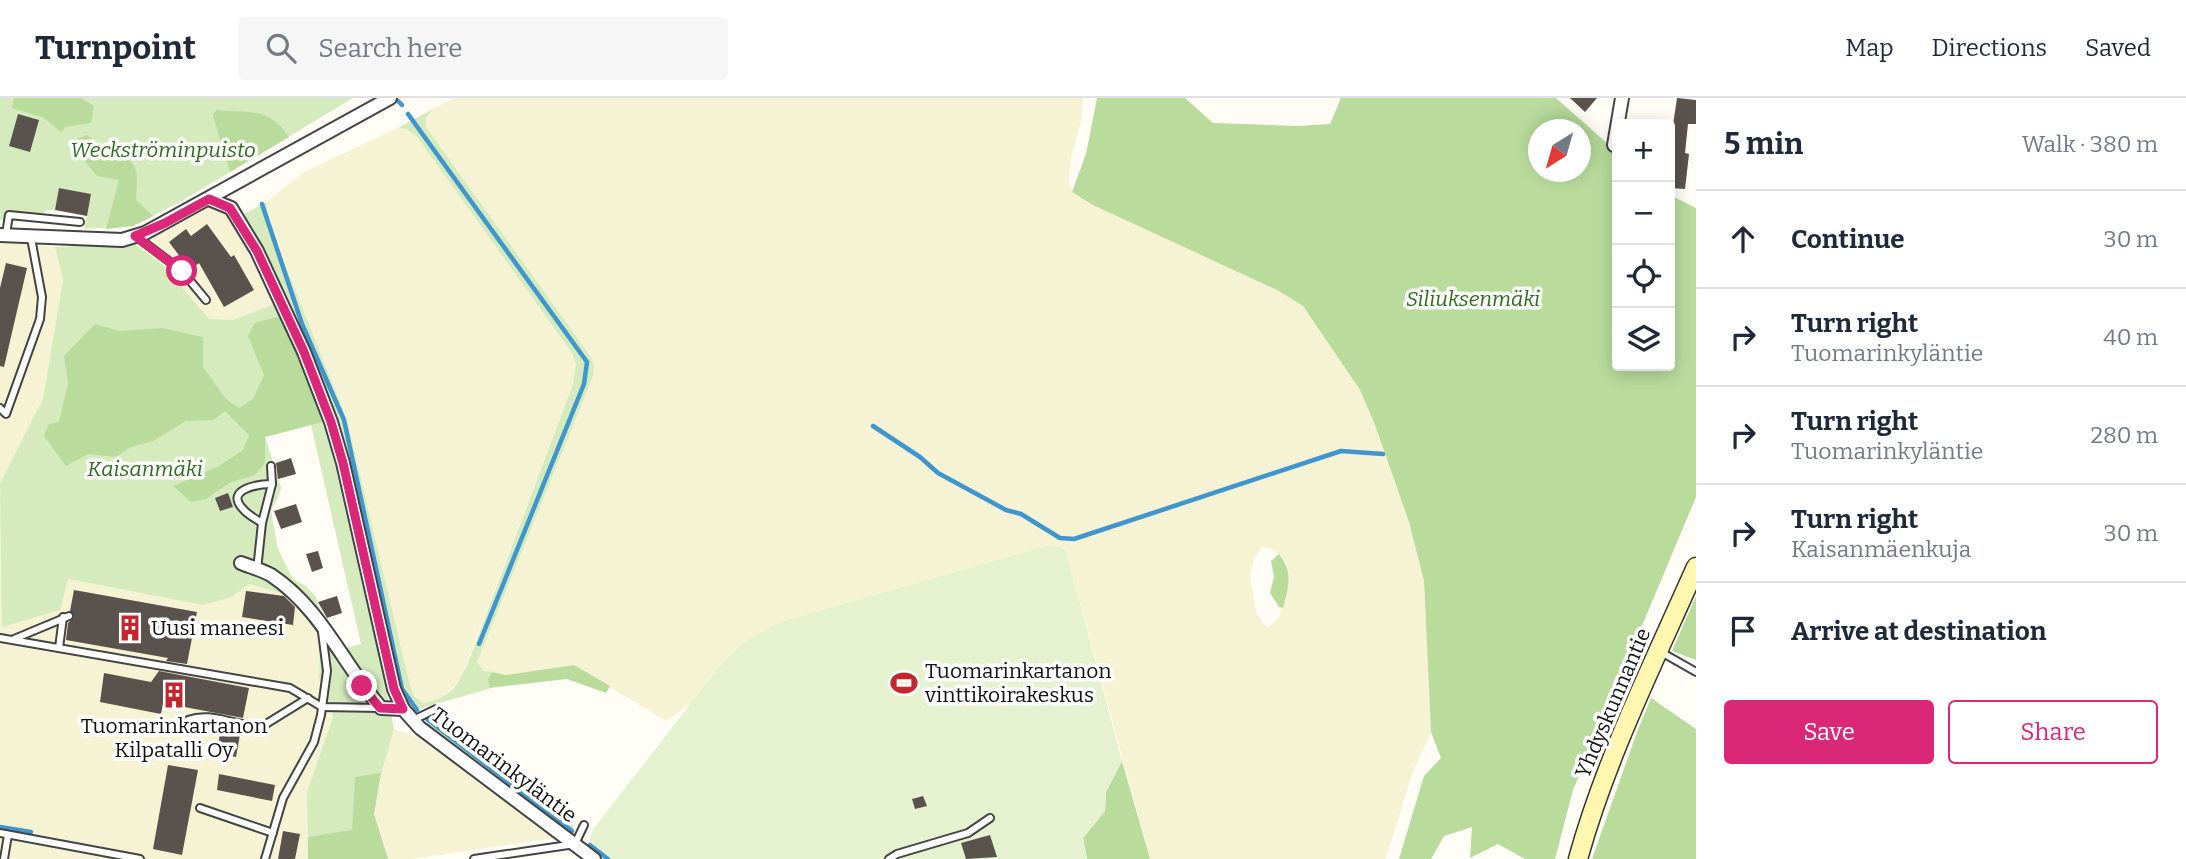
<!DOCTYPE html>
<html lang="en">
<head>
<meta charset="utf-8">
<style>
	:root { --surface:#fff; --page:#f6f6f7; --text:#1f2937; --muted:#747a83; --line:#e0e1e3; --accent:#db2777 }
	body { margin:0; font-family:Bitter,serif; background:var(--page); color:var(--text) }
	.controls { position:absolute; right:21px; top:21px; display:grid; overflow:hidden; border-radius:7px; box-shadow:0 4px 18px #0003 }
	.controls button { width:63px; height:63px; display:grid; place-items:center; padding:0; border:0; border-bottom:2px solid var(--line); background:var(--surface); color:var(--text); font:35px sans-serif }
	.compass { position:absolute; left:1528px; top:21px; width:63px; height:63px; border-radius:50%; background:var(--surface); box-shadow:0 4px 18px #0003; rotate:217deg }
	.stop { position:absolute; width:21px; height:21px; margin:-16px; border:5px solid #db2777; border-radius:50%; background:#fff }
	.stop.end { background:#db2777; border-color:#fff; box-shadow:0 2px 7px #0008 }
	.list { margin:0; padding:0; list-style:none }
	h2 { display:flex; justify-content:space-between; align-items:center; height:91px; margin:0; padding:0 28px; font-size:30px }
	h2 small { font-size:23px; font-weight:400; color:var(--muted) }
	.list li { display:grid; grid-template-columns:46px 1fr auto; gap:21px; align-items:center; box-sizing:border-box; height:98px; padding:0 28px; border-top:2px solid var(--line) }
	.list b { display:block; font-size:26px; white-space:nowrap }
	.list p { margin:0; font-size:23px; white-space:nowrap; color:var(--muted) }
	.list em { font-size:23px; font-style:normal; color:var(--muted) }
	.actions { display:flex; gap:14px; padding:21px 28px }
	.actions a { flex:1; padding:16px 0; border:2px solid var(--accent); border-radius:7px; text-align:center; font-size:24px; color:var(--accent) }
	.actions .main { background:var(--accent); color:#fff }
	.icon { flex:none; width:38px; height:38px; fill:none; stroke:currentColor; stroke-width:2; stroke-linecap:round; stroke-linejoin:round }
	.map { position:relative; flex:none; width:1696px; height:761px; overflow:hidden }
	header { display:flex; align-items:center; gap:42px; box-sizing:border-box; height:98px; padding:0 35px; background:var(--surface); border-bottom:2px solid var(--line) }
	header strong { font-size:33px }
	nav { display:flex; gap:38px; margin-inline-start:auto; font-size:24px }
	.search { width:490px; height:63px; background:var(--page); display:flex; align-items:center; gap:18px; box-sizing:border-box; padding:0 24px; border-radius:7px; color:var(--muted); font-size:26px }
	main { display:flex }
	aside { flex:1; background:var(--surface) }
	.map>svg:first-child { display:block }
</style>
</head>
<body>
<header>
<strong>Turnpoint</strong>
<div class="search"><svg class="icon" aria-label="search" viewBox="0 0 24 24"><circle cx="10" cy="10" r="6"/><path d="M15 15l6 6"/></svg>Search here</div>
<nav><a>Map</a><a>Directions</a><a>Saved</a></nav>
</header>
<main>
<div class="map">
<svg width="1696" height="761" viewBox="0 0 1696 761">
	<rect width="100%" height="100%" fill="#fffdf5"/>
	<g fill="#f6f3d4" fill-rule="evenodd">
		<path d="M455,0H1083L1081,23L1071,61L1069,80L1072,94L1277,192L1303,208L1360,292L1375,327L1409,424L1424,483L1431,634L1411,679L1386,761H1150L1066,453L1061,449L1050,447L723,564L691,606L666,623L574,567L506,577L484,573L477,564L591,259L426,29V20L433,11ZM1268,449L1279,456L1287,465V497L1279,519L1269,529L1263,526L1256,513L1250,477L1254,460L1261,450Z"/>
		<polygon points="398,30 407,31 417,39 572,255 576,266 573,286 460,583 441,601 423,605 414,598 410,587 347,322 271,130 266,104 304,74"/>
		<polygon points="209,108 227,114 274,206 233,222 209,221 163,167 132,144 148,140"/>
		<polygon points="0,143 55,149 63,182 43,301 0,385 68,481 203,507 232,499 249,486 296,498 320,535 319,580 333,619 307,694 308,761 0,761"/>
		<polygon points="394,631 413,637 453,664 555,740 412,761 388,761 374,716 379,684"/>
	</g>
	<g fill="#d5ebbd" fill-rule="evenodd">
		<polygon points="0,0 353,0 182,103 133,128 84,131 91,96 60,90 55,112 47,112 41,117 16,114 14,124 0,122"/>
		<path d="M433,11L426,20V29L591,259L594,268L593,278L477,564L484,573L492,574L488,581L489,591L414,612L406,605L400,591L337,324L285,201L258,143L242,117L266,104L271,131L347,322L410,587L414,598L423,605C452,600 458,587 469,562L573,286L576,266L572,255L417,39L407,31L398,30Z"/>
		<path d="M132,144L163,167L209,221L233,222L274,206L312,290L333,359L385,585L394,631L379,684L374,716L388,761H308L307,694L333,619L319,580L320,535L296,499L249,486L232,499L203,507L68,481L60,512L2,529L0,385L43,301L63,182L55,149L107,147ZM311,327L361,546L346,550L323,523L316,499L306,488L293,481L278,451L271,413L279,398L281,389L265,339Z"/>
		<polygon points="433,617 444,620 571,719 574,733 570,733 429,628 426,622"/>
	</g>
	<g fill="#b9dc9c" fill-rule="evenodd">
		<polygon points="14,0 81,0 94,8 91,25 65,29 61,34 44,20 12,10"/>
		<path d="M1097,0H1185L1213,25L1298,28L1330,26L1341,0H1556L1617,54V268H1670V97L1696,110V399L1573,692L1555,761H1525L1498,746L1470,760L1472,729L1444,738L1431,761H1399L1424,678L1441,660L1431,634L1424,483L1409,424L1375,327L1360,292L1303,208L1277,192L1093,107L1072,94L1086,56ZM1538,32H1580V74H1538Z"/>
		<path d="M217,12C250,16 267,7 289,39L230,74L214,21L213,16Z"/>
		<path d="M87,37L96,43L103,55C140,60 138,69 136,102L153,118L133,128L106,131L119,82L97,78L69,44Z"/>
		<polygon points="280,218 312,290 322,324 265,339 265,365 255,377 231,384 206,401 191,404 173,388 219,368 243,352 249,337 225,313 213,322 186,323 153,343 131,349 116,359 88,356 66,368 44,338 49,326 59,324 68,285 64,258 95,226 119,233 162,230 203,239 203,269 226,301 239,310 253,301 264,277 248,238 255,225"/>
		<path d="M1279,456C1293,473 1289,489 1283,510L1279,509L1270,495L1274,479L1271,463Z"/>
		<polygon points="1696,498 1696,562 1672,553"/>
		<polygon points="574,567 610,588 606,595 567,581 489,590 488,581 492,574 506,577"/>
		<polygon points="1651,600 1696,631 1696,761 1592,761 1637,634"/>
		<polygon points="1122,663 1150,761 1087,761 1083,740 1105,713 1106,694"/>
		<polygon points="381,675 374,716 388,761 308,761 308,739 352,732 355,679"/>
	</g>
	<polygon fill="#e6f2cf" points="1050,447 1061,449 1066,453 1122,663 1106,694 1105,713 1083,740 1087,761 612,761 589,742 594,730 723,564 750,540 781,524"/>
	<g fill="none" stroke-linecap="round" stroke-linejoin="round">
		<g stroke="#3f96cf" stroke-width="4.5">
			<polyline points="398,3 402,7"/>
			<polyline points="408,16 587,264 584,286 479,546"/>
			<polyline points="262,106 302,226 344,322 402,591 417,612"/>
			<polyline points="873,328 920,359 938,375 1006,412 1021,416 1060,440 1074,441 1341,353 1383,356"/>
			<polyline points="427,621 572,733"/>
			<polyline points="0,729 31,734"/>
			<polyline points="590,747 608,761"/>
		</g>
	</g>
	<g fill="#5a524d">
		<polygon points="1570,0 1597,0 1585,14"/>
		<polygon points="1677,0 1696,2 1696,26 1688,26 1685,55 1689,56 1685,91 1671,90 1672,83 1670,82 1670,26 1673,27"/>
		<polygon points="18,16 39,22 30,54 9,48"/>
		<polygon points="59,90 91,96 87,118 55,112"/>
		<polygon points="207,126 231,159 234,157 254,192 224,209 199,165 190,172 169,144 186,131 191,138"/>
		<polygon points="6,165 27,170 4,269 0,268 0,190"/>
		<polygon points="291,360 296,376 278,381 276,365"/>
		<polygon points="228,395 233,409 220,413 215,400"/>
		<polygon points="296,406 302,424 281,431 274,413"/>
		<polygon points="318,453 323,470 312,474 306,456"/>
		<polygon points="74,492 197,514 187,566 166,563 168,560 66,542 68,525 74,519 70,513"/>
		<polygon points="246,493 284,498 295,509 293,527 242,519"/>
		<polygon points="337,498 342,515 327,520 318,504"/>
		<polygon points="159,573 249,590 243,620 163,605 161,616 100,604 104,575 151,584"/>
		<polygon points="222,627 241,631 236,659 216,655"/>
		<polygon points="168,667 198,672 182,757 153,751"/>
		<polygon points="219,676 275,687 272,703 217,692"/>
		<polygon points="923,698 927,708 915,711 912,701"/>
		<polygon points="283,733 300,736 295,761 278,761"/>
		<polygon points="990,737 997,759 966,761 961,745"/>
	</g>
	<g fill="none" stroke-linecap="round" stroke-linejoin="round">
		<g stroke="#444" stroke-width="10">
			<g id="lane">
				<polyline points="6,136 9,117 80,124"/>
				<polyline points="137,139 182,173 206,202"/>
				<polyline points="0,310 6,316 40,221 42,199 31,140"/>
				<path d="M262,425C256,421 248,417 243,411C224,391 259,386 272,386"/>
				<polyline points="257,472 262,425 272,386 271,368"/>
				<polyline points="0,540 290,590 322,609 381,610"/>
				<polyline points="14,541 69,518"/>
				<polyline points="59,550 63,519"/>
				<polyline points="1661,554 1696,574"/>
				<path d="M188,622C215,612 238,632 266,626L308,600"/>
				<polyline points="413,622 436,611"/>
				<polyline points="200,710 273,735"/>
				<polyline points="0,735 140,761"/>
				<polyline points="4,761 8,737"/>
				<polyline points="265,761 283,700 314,644 321,617 327,573 322,534"/>
				<polyline points="474,761 575,746 584,727"/>
				<polyline points="889,761 897,756 968,735 990,720"/>
			</g>
		</g>
		<g stroke="#444" stroke-width="16">
			<g id="street">
				<polyline points="1614,47 1622,0"/>
				<polyline points="209,101 231,110 257,153 304,254 331,324 343,365 394,591 403,611 420,630 594,761"/>
				<polyline points="0,137 122,142 145,135 390,0"/>
				<path d="M241,465C251,469 262,472 271,477C322,511 342,565 381,610L403,611"/>
			</g>
		</g>
		<g stroke="#333" stroke-width="21">
			<path id="secondary" d="M1578,761C1606,660 1654,564 1696,469"/>
		</g>
		<use href="#lane" stroke="#fff" stroke-width="6"/>
		<use href="#street" stroke="#fff" stroke-width="12"/>
		<use href="#secondary" stroke="#fff6b0" stroke-width="18"/>
	</g>
	<g fill="none" stroke-linecap="round" stroke-linejoin="round">
		<polyline stroke="#db2777" stroke-width="9" points="182,173 135,138 165,125 209,101 230,110 257,153 304,254 331,324 343,365 394,591 403,611 380,610 362,588"/>
	</g>
	<defs>
		<g id="building-bare" transform="scale(2.1)"><path d="M-4-6H4V6H1V3H-1V6H-4ZM-2.5-4.3h1.7v1.8h-1.7ZM.8-4.3h1.7v1.8H.8ZM-2.5-1h1.7V.8h-1.7ZM.8-1h1.7V.8H.8Z" fill="#c4262e" stroke="#fff" stroke-width="2.5" paint-order="stroke"/></g>
		<g id="stadium-bare" transform="scale(2.1)"><path d="M0-5a6.5 5 0 1 0 0 10a6.5 5 0 1 0 0-10ZM-3.5-1.8h7v3.6h-7Z" fill="#c4262e" stroke="#fff" stroke-width="2.5" paint-order="stroke"/></g>
	</defs>
	<g fill-rule="evenodd">
		<use href="#building-bare" x="130" y="530"/>
		<use href="#stadium-bare" x="904" y="585"/>
		<use href="#building-bare" x="174" y="597"/>
	</g>
	<g text-anchor="middle" dominant-baseline="central" stroke-width="7" stroke-linejoin="round" paint-order="stroke">
		<g font-size="21" font-style="italic" fill="#2f6b1f" stroke="#fff">
			<text x="163" y="52">Weckströminpuisto</text>
			<text x="1473" y="201">Siliuksenmäki</text>
			<text x="145" y="371">Kaisanmäki</text>
		</g>
		<g font-size="21" fill="#111" stroke="#fff" text-anchor="start">
			<text x="151" y="530">Uusi maneesi</text>
			<text x="925" y="573">Tuomarinkartanon<tspan x="925" dy="24">vinttikoirakeskus</tspan></text>
			<text x="174" y="628" text-anchor="middle">Tuomarinkartanon<tspan x="174" dy="24">Kilpatalli Oy</tspan></text>
		</g>
		<g font-size="21" fill="#111" stroke="#fff">
			<text transform="translate(1613 605) rotate(-67)">Yhdyskunnantie</text>
			<text transform="translate(504 667) rotate(37)">Tuomarinkyläntie</text>
		</g>
	</g>
</svg>
<div class="controls">
<button>+</button>
<button>−</button>
<button><svg class="icon" aria-label="locate" viewBox="0 0 24 24"><circle cx="12" cy="12" r="6"/><path d="M12 2v4M12 18v4M2 12h4M18 12h4"/></svg></button>
<button><svg class="icon" aria-label="layers" viewBox="0 0 24 24"><path d="M12 4l9 5-9 5-9-5zM3 14l9 5 9-5"/></svg></button>
</div>
<svg class="compass" viewBox="-18 -18 36 36"><path d="M0-13l5 13h-10z" fill="#e53935"/><path d="M0 13l5-13h-10z" fill="#747a83"/></svg>
<div class="stop" style="left:182px;top:173px"></div>
<div class="stop end" style="left:362px;top:588px"></div>
</div>
<aside>
<h2>5 min<small>Walk · 380 m</small></h2>
<ul class="list">
<li><svg class="icon" aria-label="ahead" viewBox="0 0 24 24"><path d="M12 20V5M6 11l6-6 6 6"/></svg><div><b>Continue</b></div><em>30 m</em></li>
<li><svg class="icon" aria-label="right" viewBox="0 0 24 24"><path d="M7 20v-9h11M14 6l5 5-5 5"/></svg><div><b>Turn right</b><p>Tuomarinkyläntie</p></div><em>40 m</em></li>
<li><svg class="icon" aria-label="right" viewBox="0 0 24 24"><path d="M7 20v-9h11M14 6l5 5-5 5"/></svg><div><b>Turn right</b><p>Tuomarinkyläntie</p></div><em>280 m</em></li>
<li><svg class="icon" aria-label="right" viewBox="0 0 24 24"><path d="M7 20v-9h11M14 6l5 5-5 5"/></svg><div><b>Turn right</b><p>Kaisanmäenkuja</p></div><em>30 m</em></li>
<li><svg class="icon" aria-label="arrive" viewBox="0 0 24 24"><path d="M6 21V4h12l-3 4 3 4H6"/></svg><div><b>Arrive at destination</b></div></li>
</ul>
<div class="actions"><a class="main">Save</a><a>Share</a></div>
</aside>
</main>
</body>
</html>
